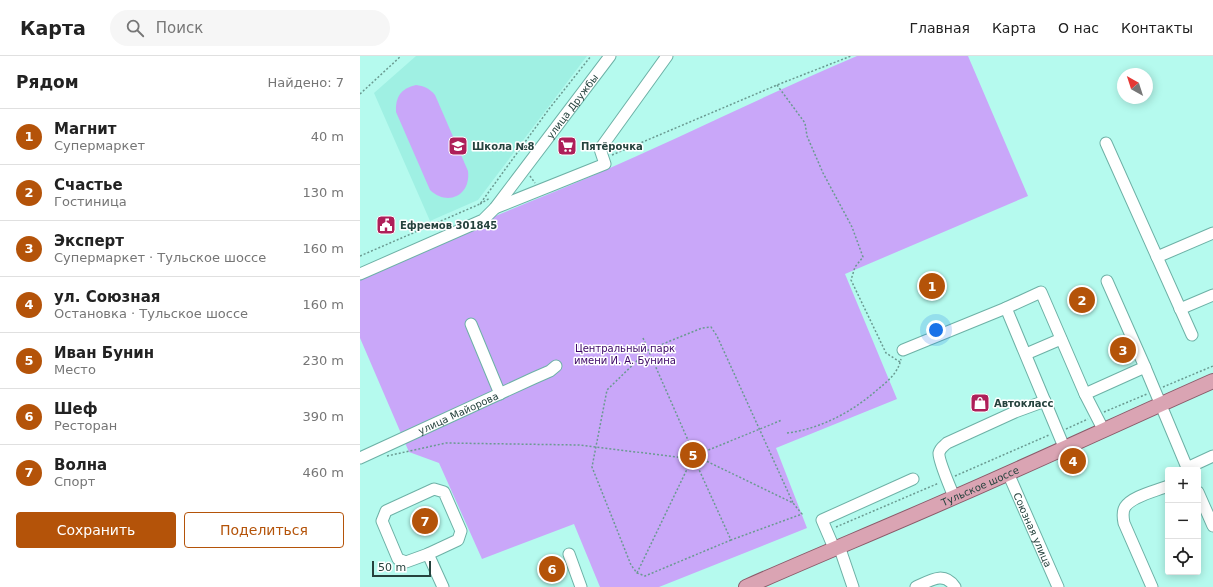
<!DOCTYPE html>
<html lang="ru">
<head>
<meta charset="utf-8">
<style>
	:root { --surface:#fff; --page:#f6f6f6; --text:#222; --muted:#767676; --line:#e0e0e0; --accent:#b45309 }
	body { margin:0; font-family:"DejaVu Sans",sans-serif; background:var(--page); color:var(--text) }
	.controls { position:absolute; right:12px; bottom:12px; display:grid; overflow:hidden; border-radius:4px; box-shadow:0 2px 10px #0003 }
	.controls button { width:36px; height:36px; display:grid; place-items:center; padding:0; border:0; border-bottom:1px solid var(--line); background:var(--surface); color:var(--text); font:20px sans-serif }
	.compass { position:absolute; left:757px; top:12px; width:36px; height:36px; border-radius:50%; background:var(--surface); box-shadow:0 2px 10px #0003; rotate:321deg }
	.scale { position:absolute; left:12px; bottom:10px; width:59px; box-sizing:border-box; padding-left:4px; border:2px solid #25423d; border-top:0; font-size:11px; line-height:14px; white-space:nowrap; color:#25423d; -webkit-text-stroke:3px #fff; paint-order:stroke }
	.you { position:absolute; left:576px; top:274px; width:14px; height:14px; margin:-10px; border:3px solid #fff; border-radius:50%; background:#1a73e8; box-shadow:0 0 0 6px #1a73e833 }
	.badge { display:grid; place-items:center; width:26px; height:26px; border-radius:50%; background:var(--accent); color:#fff; font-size:13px; font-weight:700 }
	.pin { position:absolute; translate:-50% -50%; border:2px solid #fff; box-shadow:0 1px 4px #0006 }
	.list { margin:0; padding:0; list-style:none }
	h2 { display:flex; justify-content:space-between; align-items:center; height:52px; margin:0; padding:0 16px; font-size:17px }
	h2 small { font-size:13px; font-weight:400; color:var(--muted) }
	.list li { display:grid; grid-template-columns:26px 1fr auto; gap:12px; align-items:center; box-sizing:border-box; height:56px; padding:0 16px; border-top:1px solid var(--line) }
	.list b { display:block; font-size:15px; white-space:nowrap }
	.list p { margin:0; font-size:13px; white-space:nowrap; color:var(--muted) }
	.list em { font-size:13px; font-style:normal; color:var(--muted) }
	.actions { display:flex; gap:8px; padding:12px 16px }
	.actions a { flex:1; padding:9px 0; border:1px solid var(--accent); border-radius:4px; text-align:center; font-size:14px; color:var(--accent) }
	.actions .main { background:var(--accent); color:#fff }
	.icon { flex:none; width:22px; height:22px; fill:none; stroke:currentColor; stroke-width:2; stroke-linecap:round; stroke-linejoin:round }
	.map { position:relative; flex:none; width:853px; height:531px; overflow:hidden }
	header { display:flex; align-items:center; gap:24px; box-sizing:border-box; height:56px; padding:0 20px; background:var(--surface); border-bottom:1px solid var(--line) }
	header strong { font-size:19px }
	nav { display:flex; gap:22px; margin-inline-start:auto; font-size:14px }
	.search { width:280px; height:36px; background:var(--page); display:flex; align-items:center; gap:10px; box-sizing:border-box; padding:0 14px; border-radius:22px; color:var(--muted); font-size:15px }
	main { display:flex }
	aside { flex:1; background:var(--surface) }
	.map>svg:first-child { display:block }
</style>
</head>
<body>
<header>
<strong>Карта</strong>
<div class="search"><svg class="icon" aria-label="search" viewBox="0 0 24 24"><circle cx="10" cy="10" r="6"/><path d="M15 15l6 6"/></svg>Поиск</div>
<nav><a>Главная</a><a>Карта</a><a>О нас</a><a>Контакты</a></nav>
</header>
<main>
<aside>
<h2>Рядом<small>Найдено: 7</small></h2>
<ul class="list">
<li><span class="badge">1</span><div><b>Магнит</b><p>Супермаркет</p></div><em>40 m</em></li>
<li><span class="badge">2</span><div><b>Счастье</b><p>Гостиница</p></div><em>130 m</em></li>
<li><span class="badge">3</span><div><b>Эксперт</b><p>Супермаркет · Тульское шоссе</p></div><em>160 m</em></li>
<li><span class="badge">4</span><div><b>ул. Союзная</b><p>Остановка · Тульское шоссе</p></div><em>160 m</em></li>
<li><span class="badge">5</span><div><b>Иван Бунин</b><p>Место</p></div><em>230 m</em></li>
<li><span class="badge">6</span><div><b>Шеф</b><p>Ресторан</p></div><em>390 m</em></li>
<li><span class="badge">7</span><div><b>Волна</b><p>Спорт</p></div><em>460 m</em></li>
</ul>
<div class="actions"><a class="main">Сохранить</a><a>Поделиться</a></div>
</aside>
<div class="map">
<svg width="853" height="531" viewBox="0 0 853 531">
	<rect width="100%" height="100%" fill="#b5faee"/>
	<polygon fill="#9ff0e3" points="56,0 227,0 118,144 70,165 14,37"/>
	<g fill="#c9a7f9">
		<path d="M497,0H608L668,140L485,218L537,343L416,392L447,472L299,531H240L214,468L122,503L79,407L49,396L0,282V222C74,182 155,153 232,120C321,81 408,38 497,0Z"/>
		<path d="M56,29C64,30 69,32 75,39L108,115C111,139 88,151 70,134L36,56C35,41 41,32 56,29Z"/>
	</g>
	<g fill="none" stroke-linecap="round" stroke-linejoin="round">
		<g stroke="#6db1a6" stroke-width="13">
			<g id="minor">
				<polyline points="746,87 832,279"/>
				<polyline points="135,152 245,108 240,93 307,0"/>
				<polyline points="797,201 853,177"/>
				<path id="s1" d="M0,218L123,164L135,152L250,0"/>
				<polyline points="747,225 785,311"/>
				<polyline points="820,253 853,239"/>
				<polyline points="111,268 140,338"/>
				<polyline points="543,294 646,252"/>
				<polyline points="666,298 701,283"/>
				<polyline points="725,338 785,311 828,414"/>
				<polyline points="704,391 646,252 681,236 725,338 743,373"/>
				<path id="s2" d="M0,402L174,322L190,315L196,310"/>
				<polyline points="827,412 853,400"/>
				<path id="s3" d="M648,417L698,531"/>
				<polygon points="74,433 84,436 101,475 98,484 68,498 46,506 38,503 22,465 26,455"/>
				<polyline points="838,436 853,470"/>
				<path d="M594,441C591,433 578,404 579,397C580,392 584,390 587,387L655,356L685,345"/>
				<polyline points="479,490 493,531"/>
				<polyline points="474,492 462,464 553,423"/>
				<polyline points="68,498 83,531"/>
				<polyline points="209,498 221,531"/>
				<path d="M556,531C571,524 584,515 595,531"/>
				<path d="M792,531L764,467C763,462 762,456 765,451C772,440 796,435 808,430"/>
			</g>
		</g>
		<g stroke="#8a5a69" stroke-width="16">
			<g id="major">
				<path id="s4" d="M386,531C456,500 527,471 597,440C682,403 767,363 853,325"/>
			</g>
		</g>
		<g stroke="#6a9a91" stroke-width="1.5" stroke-dasharray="2 2" stroke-linecap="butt">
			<polyline points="417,29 445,67 447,80 463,117 492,171 503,201 495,211 491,224 526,297 540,306"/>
			<polyline points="0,38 41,0"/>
			<polyline points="252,99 417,29 491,0"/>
			<polyline points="170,120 175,127"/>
			<polyline points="120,148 130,142"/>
			<polyline points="0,200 120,148 189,53 231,0"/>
			<polyline points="283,282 331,391"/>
			<polyline points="803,331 853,310"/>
			<polyline points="744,356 787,338"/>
			<polyline points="706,373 728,363"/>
			<path d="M427,377C460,373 492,356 517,334C528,325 538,317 541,303"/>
			<circle cx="333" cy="399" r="8"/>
			<polyline points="341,397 422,364"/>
			<polyline points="27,400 86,387 219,389 325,402"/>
			<polyline points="336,407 371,484 442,458 433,447 340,402"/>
			<polyline points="595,420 689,379"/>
			<polyline points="476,471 579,427"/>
			<polyline points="371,484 285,520 277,517 271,509 232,411 247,334 288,294 342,272 351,271 357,280 433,447"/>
			<polyline points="277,517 330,407"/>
		</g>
		<use href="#minor" stroke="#fff" stroke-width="11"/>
		<use href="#major" stroke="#daa4b3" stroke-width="14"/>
	</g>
	<defs>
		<g id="school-square" transform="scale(1)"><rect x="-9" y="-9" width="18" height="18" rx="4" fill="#ae1f59" stroke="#fff"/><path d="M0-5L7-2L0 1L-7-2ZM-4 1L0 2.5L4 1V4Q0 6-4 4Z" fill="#fff"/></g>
		<g id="supermarket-square" transform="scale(1)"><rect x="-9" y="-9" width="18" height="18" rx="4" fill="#ae1f59" stroke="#fff"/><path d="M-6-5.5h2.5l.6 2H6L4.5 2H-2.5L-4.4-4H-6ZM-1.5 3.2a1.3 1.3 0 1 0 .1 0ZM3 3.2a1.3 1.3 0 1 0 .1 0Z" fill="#fff"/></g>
		<g id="civic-square" transform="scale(1)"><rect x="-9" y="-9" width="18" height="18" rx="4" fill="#ae1f59" stroke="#fff"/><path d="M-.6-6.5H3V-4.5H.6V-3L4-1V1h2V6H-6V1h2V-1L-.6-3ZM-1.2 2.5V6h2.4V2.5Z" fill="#fff"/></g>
		<g id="shop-square" transform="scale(1)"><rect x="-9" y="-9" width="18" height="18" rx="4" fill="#ae1f59" stroke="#fff"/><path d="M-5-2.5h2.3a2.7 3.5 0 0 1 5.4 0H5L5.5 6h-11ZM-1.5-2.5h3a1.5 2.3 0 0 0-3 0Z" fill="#fff"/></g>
	</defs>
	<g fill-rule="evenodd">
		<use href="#school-square" x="98" y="90"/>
		<use href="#supermarket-square" x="207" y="90"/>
		<use href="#civic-square" x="26" y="169"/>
		<use href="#shop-square" x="620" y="347"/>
	</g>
	<g text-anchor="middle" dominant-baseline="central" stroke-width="3" stroke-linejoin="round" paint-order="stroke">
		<g font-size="10" fill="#25423d" stroke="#fff">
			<text stroke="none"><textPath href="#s1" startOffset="279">улица Дружбы</textPath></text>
			<text stroke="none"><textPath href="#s2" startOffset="108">улица Майорова</textPath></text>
			<text stroke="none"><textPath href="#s4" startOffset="255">Тульское шоссе</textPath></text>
			<text stroke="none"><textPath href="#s3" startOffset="62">Союзная улица</textPath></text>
		</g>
		<g font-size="10" font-weight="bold" fill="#25423d" stroke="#fff" text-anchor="start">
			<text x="112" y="90">Школа №8</text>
			<text x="221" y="90">Пятёрочка</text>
			<text x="40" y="169">Ефремов 301845</text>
			<text x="634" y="347">Автокласс</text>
		</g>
		<g font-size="10" fill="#3b0465" stroke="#fff">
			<text x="265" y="292">Центральный парк<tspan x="265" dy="12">имени И. А. Бунина</tspan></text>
		</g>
	</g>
</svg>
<div class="controls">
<button>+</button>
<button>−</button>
<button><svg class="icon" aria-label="locate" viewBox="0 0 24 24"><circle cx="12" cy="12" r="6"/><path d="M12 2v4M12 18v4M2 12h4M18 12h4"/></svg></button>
</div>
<svg class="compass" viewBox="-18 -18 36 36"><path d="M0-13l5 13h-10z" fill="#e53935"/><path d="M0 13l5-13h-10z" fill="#767676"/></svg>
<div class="scale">50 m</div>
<div class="you"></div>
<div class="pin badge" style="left:572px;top:230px">1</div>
<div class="pin badge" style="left:722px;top:244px">2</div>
<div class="pin badge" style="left:763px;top:294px">3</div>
<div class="pin badge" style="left:713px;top:405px">4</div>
<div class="pin badge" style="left:333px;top:399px">5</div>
<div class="pin badge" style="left:192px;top:513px">6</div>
<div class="pin badge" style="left:65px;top:465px">7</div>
</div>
</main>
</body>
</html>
